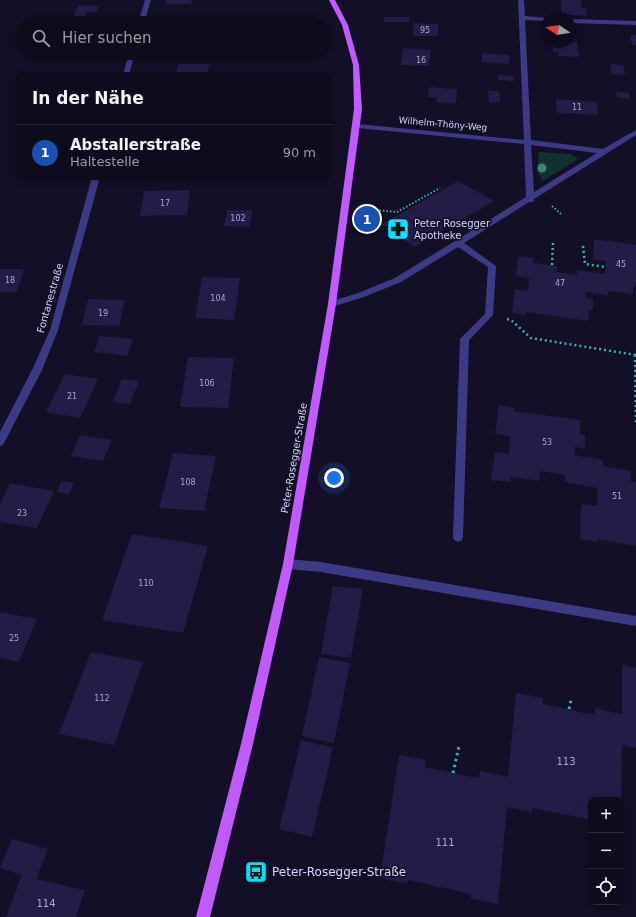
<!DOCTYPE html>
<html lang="de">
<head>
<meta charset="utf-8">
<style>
	:root { --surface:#0e0b1c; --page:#1c1929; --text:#f1f3f6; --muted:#9b9ba3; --line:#2e2b3b; --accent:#d93025 }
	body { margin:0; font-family:"DejaVu Sans",sans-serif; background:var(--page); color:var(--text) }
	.controls { position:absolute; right:12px; bottom:12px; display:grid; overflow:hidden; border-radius:8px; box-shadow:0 2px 6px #0003 }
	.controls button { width:36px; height:36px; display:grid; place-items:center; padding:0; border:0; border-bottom:1px solid var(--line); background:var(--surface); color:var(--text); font:20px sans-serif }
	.compass { position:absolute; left:540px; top:12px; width:36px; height:36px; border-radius:50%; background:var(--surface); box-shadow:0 2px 6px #0003; rotate:282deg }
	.you { position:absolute; left:334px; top:478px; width:14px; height:14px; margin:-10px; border:3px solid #fff; border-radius:50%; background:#1a73e8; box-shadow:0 0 0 6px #1a73e833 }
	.badge { display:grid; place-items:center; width:26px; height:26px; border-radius:50%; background:var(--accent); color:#fff; font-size:13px; font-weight:700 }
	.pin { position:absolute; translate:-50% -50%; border:2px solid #fff; box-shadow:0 1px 4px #0006 }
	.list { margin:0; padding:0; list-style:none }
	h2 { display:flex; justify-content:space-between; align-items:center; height:52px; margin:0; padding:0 16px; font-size:17px }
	h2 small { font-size:13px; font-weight:400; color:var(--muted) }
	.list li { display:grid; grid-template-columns:26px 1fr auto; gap:12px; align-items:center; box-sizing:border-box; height:56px; padding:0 16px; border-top:1px solid var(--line) }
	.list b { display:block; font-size:15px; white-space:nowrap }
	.list p { margin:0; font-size:13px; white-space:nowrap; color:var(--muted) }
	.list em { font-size:13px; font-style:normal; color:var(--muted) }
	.icon { flex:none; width:22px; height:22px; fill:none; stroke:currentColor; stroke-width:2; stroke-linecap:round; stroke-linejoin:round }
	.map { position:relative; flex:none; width:636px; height:917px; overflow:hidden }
	.search { position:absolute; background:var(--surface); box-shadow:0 2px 6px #0003; left:16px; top:16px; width:316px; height:44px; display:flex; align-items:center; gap:10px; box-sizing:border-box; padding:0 14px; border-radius:22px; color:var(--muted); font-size:15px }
	.panel { position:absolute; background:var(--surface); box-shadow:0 2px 6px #0003; left:16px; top:72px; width:316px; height:108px; border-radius:8px }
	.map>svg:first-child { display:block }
</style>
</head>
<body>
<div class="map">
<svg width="636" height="917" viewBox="0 0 636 917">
	<rect width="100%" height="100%" fill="#130f26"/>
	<polygon fill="#12302f" points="539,152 571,154 578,159 543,181 537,171"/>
	<g fill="#241b47">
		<polygon points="166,0 192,0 191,4 165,4"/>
		<polygon points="561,0 581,0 581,8 586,8 587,16 561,14"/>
		<polygon points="78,5 99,6 96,12 87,12 84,18 73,18"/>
		<rect x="384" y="17" width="25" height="5"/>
		<polygon points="210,18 211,23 174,23 174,21"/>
		<polygon points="413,23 438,24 438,36 413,36"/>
		<polygon points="630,35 636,35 636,45 632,45"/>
		<polygon points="552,42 577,42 579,57 559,56 558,52 553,52"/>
		<polygon points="403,48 431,50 429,66 401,65"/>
		<polygon points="482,53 509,55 509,64 482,62"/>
		<polygon points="178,64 209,64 208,75 176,75"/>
		<polygon points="610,64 623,65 625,75 612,74"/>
		<polygon points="498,75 513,76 513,81 498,80"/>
		<polygon points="429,87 457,89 456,104 436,102 437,97 428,97"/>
		<polygon points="488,91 499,91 500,102 489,102"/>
		<polygon points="616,92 629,93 630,99 617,98"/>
		<polygon points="556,99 597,102 598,115 557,113"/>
		<polygon points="227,177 257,177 256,180"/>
		<polygon points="458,181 494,201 414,247 382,224"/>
		<polygon points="190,190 187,215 140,216 144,191"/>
		<polygon points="227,210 252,210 250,227 224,226"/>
		<polygon points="594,239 636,245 636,286 633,286 633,294 608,291 608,295 586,292 586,298 593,299 593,310 589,310 588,321 526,312 526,315 512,313 515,289 528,291 529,278 516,276 518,256 534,258 533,263 557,266 557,272 577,275 577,270 605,274 606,261 593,260"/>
		<polygon points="0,269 24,269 17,292 1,292 0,295"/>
		<polygon points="202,277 240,278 234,320 195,318"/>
		<polygon points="88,299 125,300 119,326 82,325"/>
		<polygon points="100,336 133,339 127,356 94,352"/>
		<polygon points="188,357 234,358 228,408 180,407"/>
		<polygon points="65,374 98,379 80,418 46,412"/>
		<polygon points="122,379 139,381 130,404 113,402"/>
		<polygon points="499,405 514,408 514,411 580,420 580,434 585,435 585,449 575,447 575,455 603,460 603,466 631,471 631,482 636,482 636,546 597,539 597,542 580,539 581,504 597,506 597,488 565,482 565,475 540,471 539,481 511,477 510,482 491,480 495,452 509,454 510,436 495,434"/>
		<polygon points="80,435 112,440 103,461 71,456"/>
		<polygon points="173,453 216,456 204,511 159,508"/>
		<polygon points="61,481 74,483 69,494 57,492"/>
		<polygon points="10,483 54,491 37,528 0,522 0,505"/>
		<polygon points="132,534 208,546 183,633 102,620"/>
		<polygon points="333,586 363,589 351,658 321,654"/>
		<polygon points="0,612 37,619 19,662 0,658"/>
		<polygon points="91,652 143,662 114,745 59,734"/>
		<polygon points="319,657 350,663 334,743 302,736"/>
		<polygon points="622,665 636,668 636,748 622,745 621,800 591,800 591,820 532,808 532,812 507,807 498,904 470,898 471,894 408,880 407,884 380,878 399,755 426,760 425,767 453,773 479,778 480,771 508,777 516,693 543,698 542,704 595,715 595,708 622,714"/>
		<polygon points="301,740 333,748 312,837 279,829"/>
		<polygon points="12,839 48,849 36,879 85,890 76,917 6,917 22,875 0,868"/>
	</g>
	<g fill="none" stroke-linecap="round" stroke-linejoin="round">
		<g stroke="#2fb8b0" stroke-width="2" stroke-dasharray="1.5 2" stroke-linecap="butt">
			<polyline points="552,206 561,214"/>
			<polyline points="376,210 397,212 440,188"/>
		</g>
		<g stroke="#2fb8b0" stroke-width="2.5" stroke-dasharray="2 3" stroke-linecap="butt">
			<polyline points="583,246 585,264 606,267"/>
			<polyline points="552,265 553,242"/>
			<polyline points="507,319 511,320 531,338 636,355"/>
			<polyline points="635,355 636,425"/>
		</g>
		<g stroke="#2fb8b0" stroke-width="3" stroke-dasharray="2.5 3.5" stroke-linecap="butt">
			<polyline points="569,709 571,700"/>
			<polyline points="453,773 459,746"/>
		</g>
		<g fill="#3d3a85" fill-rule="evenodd">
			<polygon points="145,0 151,0 144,23 138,23"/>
			<path d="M518,0H524L525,16L548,18H546V21L525,20L531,140L603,149L636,130V135L534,199L533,202H529L464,243L496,266L493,315L469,340L463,537L462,540L458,542L454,540L453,537L460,339L485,314L488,267L458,247L401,282L364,297L335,306L332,307L328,304L329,302L358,293L395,278L526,197L524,144L357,128L353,126L357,124L524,140ZM531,145L597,153L534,192Z"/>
			<polygon points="570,19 636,21 636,25 570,23"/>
			<polygon points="129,53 135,53 129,75 123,75"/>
			<polygon points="92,177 100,177 58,330 42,370 3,445 0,446 0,432 32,370 50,330"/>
			<polygon points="288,559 321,562 636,616 636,626 321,572 288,569 284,567 283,564 284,561"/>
		</g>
		<polygon fill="#c25bff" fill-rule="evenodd" points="329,0 335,0 348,25 359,65 362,109 336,304 293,564 253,744 210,917 196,917 241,744 283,564 328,304 354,109 353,65 342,25"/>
	</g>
	<circle fill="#3d827b" cx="542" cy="168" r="4.5"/>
	<defs>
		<g id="pharmacy-square" transform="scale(1.15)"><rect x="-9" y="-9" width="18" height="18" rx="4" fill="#00e5ff" stroke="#130f26"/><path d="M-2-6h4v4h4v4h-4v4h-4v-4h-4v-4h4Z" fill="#111"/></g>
		<g id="bus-square" transform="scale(1.15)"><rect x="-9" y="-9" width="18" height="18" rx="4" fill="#00e5ff" stroke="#130f26"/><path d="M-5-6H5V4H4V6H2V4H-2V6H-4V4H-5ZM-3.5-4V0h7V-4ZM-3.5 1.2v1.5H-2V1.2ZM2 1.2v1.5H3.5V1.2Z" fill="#111"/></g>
	</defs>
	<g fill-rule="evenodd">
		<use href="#pharmacy-square" x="398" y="229"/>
		<use href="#bus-square" x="256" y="872"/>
	</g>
	<g text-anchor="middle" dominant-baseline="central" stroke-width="3.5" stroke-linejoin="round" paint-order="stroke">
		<g font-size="8" fill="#aca6d1">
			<text x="425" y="30">95</text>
			<text x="421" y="60">16</text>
			<text x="577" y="107">11</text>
			<text x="165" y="203">17</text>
			<text x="238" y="218">102</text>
			<text x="621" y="264">45</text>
			<text x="10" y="280">18</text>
			<text x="560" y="283">47</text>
			<text x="218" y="298">104</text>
			<text x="103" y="313">19</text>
			<text x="207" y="383">106</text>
			<text x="72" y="396">21</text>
			<text x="547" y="442">53</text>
			<text x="188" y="482">108</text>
			<text x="617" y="496">51</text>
			<text x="22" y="513">23</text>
			<text x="146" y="583">110</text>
			<text x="14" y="638">25</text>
			<text x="102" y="698">112</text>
		</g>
		<g font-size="9" fill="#d9d4ff" stroke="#130f26">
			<text transform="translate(443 124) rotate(5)">Wilhelm-Thöny-Weg</text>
		</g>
		<g font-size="10" fill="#d9d4ff" stroke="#130f26" text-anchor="start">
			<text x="414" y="223">Peter Rosegger<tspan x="414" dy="12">Apotheke</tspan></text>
		</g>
		<g font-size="10" fill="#d9d4ff" stroke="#130f26">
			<text transform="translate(50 298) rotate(-74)">Fontanestraße</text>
			<text transform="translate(294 458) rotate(-80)">Peter-Rosegger-Straße</text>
		</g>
		<g font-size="10" fill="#aca6d1">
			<text x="566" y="761">113</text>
			<text x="445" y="842">111</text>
			<text x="46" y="903">114</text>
		</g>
		<g font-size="12" fill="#d9d4ff" stroke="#130f26" text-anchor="start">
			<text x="272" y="872">Peter-Rosegger-Straße</text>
		</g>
	</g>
</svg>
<div class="controls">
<button>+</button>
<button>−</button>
<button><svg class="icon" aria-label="locate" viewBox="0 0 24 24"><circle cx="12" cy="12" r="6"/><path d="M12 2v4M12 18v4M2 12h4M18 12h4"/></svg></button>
</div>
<svg class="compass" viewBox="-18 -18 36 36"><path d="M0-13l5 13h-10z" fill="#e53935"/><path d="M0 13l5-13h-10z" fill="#9b9ba3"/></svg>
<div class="you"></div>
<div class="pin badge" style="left:367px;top:219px;background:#1a4fb4">1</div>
<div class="search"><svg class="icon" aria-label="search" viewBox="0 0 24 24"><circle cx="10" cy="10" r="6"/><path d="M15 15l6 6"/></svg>Hier suchen</div>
<section class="panel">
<h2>In der Nähe<small></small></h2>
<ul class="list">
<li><span class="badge" style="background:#1a4fb4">1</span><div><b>Abstallerstraße</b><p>Haltestelle</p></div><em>90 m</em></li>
</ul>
</section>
</div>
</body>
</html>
